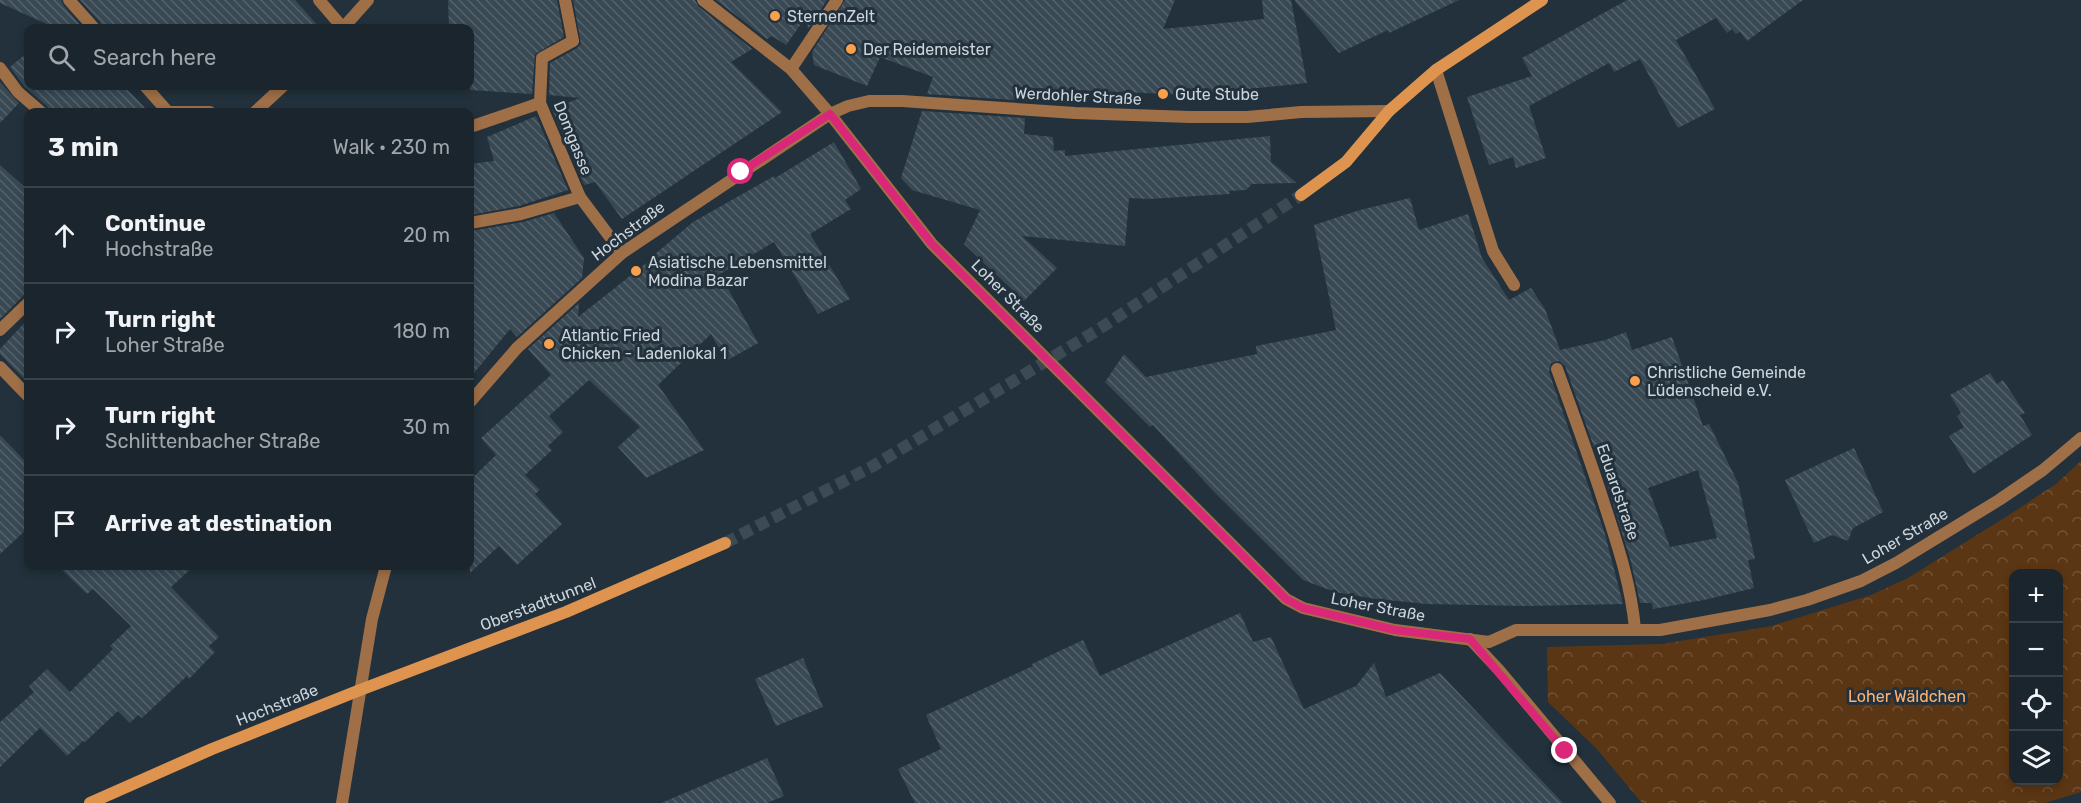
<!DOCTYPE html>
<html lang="en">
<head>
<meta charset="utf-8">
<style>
	:root { --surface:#1a252d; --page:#273139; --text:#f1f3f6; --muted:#9fa5aa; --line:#384249 }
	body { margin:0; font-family:Rubik,sans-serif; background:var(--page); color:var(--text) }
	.controls { position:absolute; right:18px; bottom:18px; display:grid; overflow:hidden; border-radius:12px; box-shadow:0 3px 9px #0003 }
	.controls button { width:54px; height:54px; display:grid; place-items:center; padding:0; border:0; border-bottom:2px solid var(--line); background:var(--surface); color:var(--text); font:30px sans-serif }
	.stop { position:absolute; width:18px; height:18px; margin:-14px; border:4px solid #db2777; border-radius:50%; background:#fff }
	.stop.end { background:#db2777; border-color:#fff; box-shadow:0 2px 6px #0008 }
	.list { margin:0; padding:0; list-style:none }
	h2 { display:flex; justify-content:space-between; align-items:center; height:78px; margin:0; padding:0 24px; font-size:26px }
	h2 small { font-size:20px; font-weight:400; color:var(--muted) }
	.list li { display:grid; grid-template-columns:39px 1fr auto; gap:18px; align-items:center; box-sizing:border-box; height:96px; padding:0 24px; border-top:2px solid var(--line) }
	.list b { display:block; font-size:22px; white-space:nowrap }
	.list p { margin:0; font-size:20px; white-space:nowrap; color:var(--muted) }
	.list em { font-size:20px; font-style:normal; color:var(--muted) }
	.icon { flex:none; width:33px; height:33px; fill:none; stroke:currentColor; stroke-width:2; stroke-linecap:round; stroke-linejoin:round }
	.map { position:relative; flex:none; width:2081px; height:803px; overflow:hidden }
	.search { position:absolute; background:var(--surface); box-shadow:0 3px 9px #0003; left:24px; top:24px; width:450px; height:66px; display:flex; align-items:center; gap:15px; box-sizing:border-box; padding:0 21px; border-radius:12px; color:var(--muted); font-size:22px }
	.panel { position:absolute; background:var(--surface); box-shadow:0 3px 9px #0003; left:24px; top:108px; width:450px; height:462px; border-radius:12px }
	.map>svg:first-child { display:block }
</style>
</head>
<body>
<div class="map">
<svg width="2081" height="803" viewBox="0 0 2081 803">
	<defs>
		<pattern id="park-crowns" width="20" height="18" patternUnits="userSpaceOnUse" patternTransform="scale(1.5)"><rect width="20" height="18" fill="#5b3614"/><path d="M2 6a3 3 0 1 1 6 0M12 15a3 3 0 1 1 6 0" fill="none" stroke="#715236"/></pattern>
		<pattern id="building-back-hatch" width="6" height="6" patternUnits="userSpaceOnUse" patternTransform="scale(1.5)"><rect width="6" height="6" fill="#394954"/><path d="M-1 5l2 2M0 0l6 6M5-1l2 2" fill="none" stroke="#54626c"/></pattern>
	</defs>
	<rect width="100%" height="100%" fill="#22313c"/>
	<path fill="url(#park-crowns)" fill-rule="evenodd" d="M2081,461V792L2045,803H1642L1596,748L1548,702L1547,647L1662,644L1772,626L1871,595L1908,578L2009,515L2056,484ZM2014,574H2058V780H2014Z"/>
	<g fill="url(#building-back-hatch)" fill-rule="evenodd">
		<polygon points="0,0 61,0 63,5 83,28 56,28 0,3"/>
		<polygon points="80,0 295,0 320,28 102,28 100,22"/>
		<polygon points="448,0 557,0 564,37 535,54 532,94 470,90 470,28 449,28"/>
		<polygon points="573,0 695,0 698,6 752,49 731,62 782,112 622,219 595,182 584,185 552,109 580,98 549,95 550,63 577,48 581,44"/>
		<polygon points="716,0 827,0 808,29 806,17 786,45 772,36 767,39"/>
		<polygon points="845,0 1175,0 1163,29 1264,19 1262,0 1291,0 1307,83 1191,95 1028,88 1027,101 927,94 933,77 880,57 867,86 814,65 812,52"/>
		<polygon points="1294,0 1459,0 1389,33 1388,30 1339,53"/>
		<polygon points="1627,0 1803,0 1747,41 1740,32 1736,34 1732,29 1727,33 1716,18 1676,40 1715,109 1678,128 1640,59 1614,72 1609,63 1529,106 1546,158 1516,168 1513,157 1489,165 1467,97 1532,76 1522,58"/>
		<polygon points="28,52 28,86 124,86 149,112 50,112 47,106 24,86 10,67"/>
		<polygon points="0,82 19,103 0,123"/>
		<polygon points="922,111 1025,118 1024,134 1053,137 1054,151 1065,150 1065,156 1270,136 1271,162 1297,183 1252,184 1246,190 1229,191 1230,194 1148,199 1129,198 1125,246 1022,236 1057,268 1024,301 964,244 980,210 912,190 901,178"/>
		<polygon points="536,116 568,190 519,206 470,215 470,164 494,161 487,137"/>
		<polygon points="834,142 861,189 845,200 851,209 810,234 850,299 818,314 774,242 720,274 758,343 726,361 711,334 658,385 704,450 646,478 618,447 640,427 589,380 549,416 563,432 548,446 552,450 525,475 540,490 535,494 562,524 517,565 499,546 470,573 470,480 496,455 481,438 551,375 528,349 579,303 578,317 649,261 648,260 693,222 774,176 775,178"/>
		<polygon points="0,165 28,190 28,291 0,319"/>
		<path d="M1410,198L1419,230L1468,214L1482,258L1509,300L1531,288L1545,309L1560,350L1605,340L1626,332L1632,350L1672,337L1703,426L1709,424L1738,483L1755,559L1748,560L1754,588L1704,600L1653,609L1652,603H1640L1631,562L1606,481L1565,366L1559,361L1551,363L1549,372L1605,534L1623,604L1526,606L1427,604L1376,599L1335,592L1303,580L1214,492L1153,425L1150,427L1105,382L1124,354L1146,377L1257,354L1256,346L1336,330L1314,225L1360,210ZM1698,470L1717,538L1670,547L1648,488Z"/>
		<polygon points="554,213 584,258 582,278 517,337 510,329 470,378 470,231 523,222"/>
		<polygon points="28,319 28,383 0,354 0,349"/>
		<polygon points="1990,373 1997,384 2003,380 2025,413 2020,415 2032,435 1973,474 1949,436 1964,427 1957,416 1961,413 1950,395"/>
		<polygon points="0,435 28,464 28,528 0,554"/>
		<polygon points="1854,448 1883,512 1853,528 1848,541 1832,535 1814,543 1785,480"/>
		<polygon points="58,566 194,566 171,587 219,637 209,646 215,652 189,679 187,676 142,718 138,715 130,723 118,711 85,742 83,741 67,756 40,728 0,767 0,722 34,692 29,686 47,669 70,692 113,649 110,646 131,626 93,589 87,594"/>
		<polygon points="1240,613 1253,642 1271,637 1304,709 1356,686 1374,663 1386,697 1440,673 1563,803 915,803 898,769 941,749 926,715 1033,666 1032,664 1083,640 1100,676"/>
		<polygon points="803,658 823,707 776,726 755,679"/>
		<polygon points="767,758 784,796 767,803 661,803"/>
	</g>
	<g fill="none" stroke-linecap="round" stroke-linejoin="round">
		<polyline stroke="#3c4a54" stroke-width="12" stroke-dasharray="12 6" stroke-linecap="butt" points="725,543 873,466 1096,331 1301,195"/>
		<g stroke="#9f6f47" stroke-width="12">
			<polyline points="69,0 94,28"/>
			<polyline points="319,0 343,28"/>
			<polyline points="565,0 573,41 542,58 540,103 580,197"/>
			<polyline points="703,0 791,69 830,114 932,244 1286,599 1303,608 1395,630 1489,642 1516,630 1660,630 1770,610 1807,600 1861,581 1896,563 1999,500 2043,470 2081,438"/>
			<polyline points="343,28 368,0"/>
			<polyline points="0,68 18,92 41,112"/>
			<polyline points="791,69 837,0"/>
			<polyline points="1436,70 1493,251 1514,285"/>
			<polyline points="145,86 168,112"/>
			<polyline points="167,112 210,112"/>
			<polyline points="255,112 283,86"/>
			<polyline points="470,127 540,103"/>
			<polyline points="470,223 521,214 580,197 622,253"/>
			<polyline points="0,330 28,303"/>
			<polyline points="0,367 28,396"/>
			<path d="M1557,369C1573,413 1589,456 1603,500C1617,543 1631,584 1635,629"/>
			<polyline points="470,402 517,348 622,253 830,114 848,106 869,101 902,101 1075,113 1190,117 1247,117 1301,112 1389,111"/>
			<polyline points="1470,639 1499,670 1610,803"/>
			<polyline points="342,803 372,619 386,566"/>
		</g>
		<g stroke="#de934f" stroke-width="12">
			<polyline points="1301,195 1346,162 1389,111 1436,70 1542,0"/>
			<polyline points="90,803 212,749 360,690 566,612 725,543"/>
		</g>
	</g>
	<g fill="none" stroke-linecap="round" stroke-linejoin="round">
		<polyline stroke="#db2777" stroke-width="8" points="741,172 830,114 932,244 1286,599 1303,608 1395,630 1470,639 1565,751"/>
	</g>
	<g fill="#f9a04d" stroke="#22313c" stroke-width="2">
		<circle cx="775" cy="16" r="6"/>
		<circle cx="851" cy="49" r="6"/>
		<circle cx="1163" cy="94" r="6"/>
		<circle cx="636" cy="271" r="6"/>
		<circle cx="549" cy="344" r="6"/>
		<circle cx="1635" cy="381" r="6"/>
	</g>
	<g text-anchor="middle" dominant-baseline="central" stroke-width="6" stroke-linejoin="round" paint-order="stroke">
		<g font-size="16" fill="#ccd5dc" stroke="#22313c" text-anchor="start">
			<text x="787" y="16">SternenZelt</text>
			<text x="863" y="49">Der Reidemeister</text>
			<text x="1175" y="94">Gute Stube</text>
			<text x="648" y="262">Asiatische Lebensmittel<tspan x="648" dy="18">Modina Bazar</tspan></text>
			<text x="561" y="335">Atlantic Fried<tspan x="561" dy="18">Chicken - Ladenlokal 1</tspan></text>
			<text x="1647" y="372">Christliche Gemeinde<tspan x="1647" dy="18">Lüdenscheid e.V.</tspan></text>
		</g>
		<g font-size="16" fill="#ccd5dc" stroke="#22313c">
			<text transform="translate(1078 96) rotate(3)">Werdohler Straße</text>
			<text transform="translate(573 138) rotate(68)">Domgasse</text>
			<text transform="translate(628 231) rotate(-37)">Hochstraße</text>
			<text transform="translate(1008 296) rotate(45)">Loher Straße</text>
			<text transform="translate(1618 492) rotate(71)">Eduardstraße</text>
			<text transform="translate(1905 536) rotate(-30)">Loher Straße</text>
			<text transform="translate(538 604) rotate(-21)">Oberstadttunnel</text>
			<text transform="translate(1378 607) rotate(11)">Loher Straße</text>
			<text transform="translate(277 705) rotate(-22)">Hochstraße</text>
		</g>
		<g font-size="16" fill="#feb270" stroke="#22313c">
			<text x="1907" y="696">Loher Wäldchen</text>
		</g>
	</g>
</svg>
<div class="controls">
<button>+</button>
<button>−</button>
<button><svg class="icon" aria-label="locate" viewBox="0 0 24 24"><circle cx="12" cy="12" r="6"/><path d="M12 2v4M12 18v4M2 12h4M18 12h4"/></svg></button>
<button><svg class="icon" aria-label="layers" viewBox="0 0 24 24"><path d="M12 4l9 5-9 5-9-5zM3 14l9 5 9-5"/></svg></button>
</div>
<div class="stop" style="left:741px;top:172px"></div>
<div class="stop end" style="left:1565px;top:751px"></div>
<div class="search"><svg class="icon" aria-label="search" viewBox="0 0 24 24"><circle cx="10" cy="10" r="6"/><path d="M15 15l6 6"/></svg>Search here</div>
<section class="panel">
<h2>3 min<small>Walk · 230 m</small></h2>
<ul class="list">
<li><svg class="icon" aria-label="ahead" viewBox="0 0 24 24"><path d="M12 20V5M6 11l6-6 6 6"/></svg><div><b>Continue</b><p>Hochstraße</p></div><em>20 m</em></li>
<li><svg class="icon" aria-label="right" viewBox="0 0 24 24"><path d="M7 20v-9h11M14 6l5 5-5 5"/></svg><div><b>Turn right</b><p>Loher Straße</p></div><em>180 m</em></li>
<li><svg class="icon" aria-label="right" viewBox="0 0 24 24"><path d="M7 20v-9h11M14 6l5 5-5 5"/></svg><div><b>Turn right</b><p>Schlittenbacher Straße</p></div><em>30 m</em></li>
<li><svg class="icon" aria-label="arrive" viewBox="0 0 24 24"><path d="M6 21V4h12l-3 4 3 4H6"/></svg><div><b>Arrive at destination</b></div></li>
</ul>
</section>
</div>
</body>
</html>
